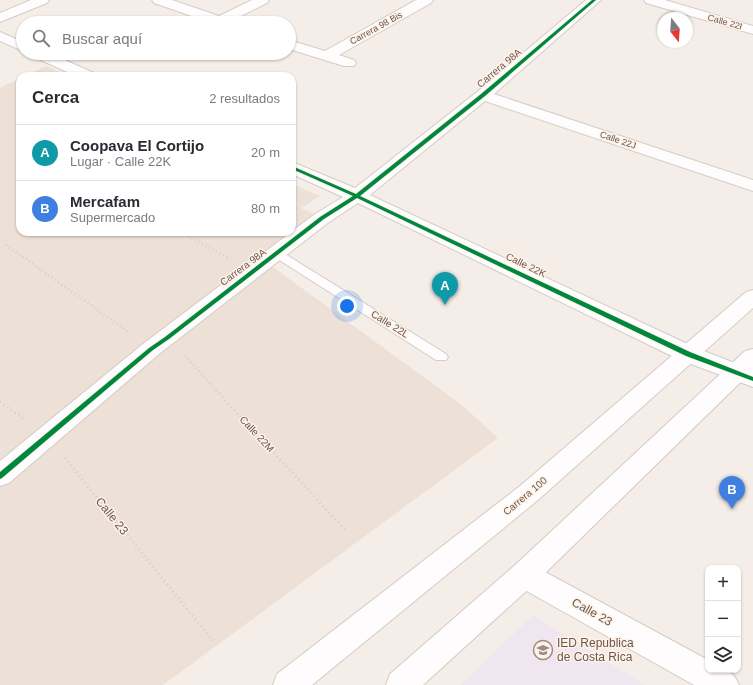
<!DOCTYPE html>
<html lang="es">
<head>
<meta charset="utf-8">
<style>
	:root { --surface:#fff; --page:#f2f2f3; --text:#2b2b33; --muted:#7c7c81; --line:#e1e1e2; --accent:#2563eb }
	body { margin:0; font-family:Arial,sans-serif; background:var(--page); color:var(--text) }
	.controls { position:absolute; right:12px; bottom:12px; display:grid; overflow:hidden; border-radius:8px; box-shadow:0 1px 3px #0004 }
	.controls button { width:36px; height:36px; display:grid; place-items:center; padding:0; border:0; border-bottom:1px solid var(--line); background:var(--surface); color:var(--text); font:20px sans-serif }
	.compass { position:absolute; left:657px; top:12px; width:36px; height:36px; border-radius:50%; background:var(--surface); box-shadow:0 1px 3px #0004; rotate:163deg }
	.you { position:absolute; left:347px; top:306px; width:14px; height:14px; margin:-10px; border:3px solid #fff; border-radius:50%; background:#1a73e8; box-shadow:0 0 0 6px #1a73e833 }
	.badge { display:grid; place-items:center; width:26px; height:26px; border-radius:50%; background:var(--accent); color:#fff; font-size:13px; font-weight:700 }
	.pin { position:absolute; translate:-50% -33px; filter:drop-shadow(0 1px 2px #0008) }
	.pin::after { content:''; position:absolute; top:21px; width:14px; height:12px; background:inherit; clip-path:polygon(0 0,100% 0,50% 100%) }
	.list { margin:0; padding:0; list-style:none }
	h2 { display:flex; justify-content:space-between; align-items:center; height:52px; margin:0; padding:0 16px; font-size:17px }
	h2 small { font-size:13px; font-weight:400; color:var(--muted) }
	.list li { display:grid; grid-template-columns:26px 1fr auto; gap:12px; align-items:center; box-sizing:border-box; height:56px; padding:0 16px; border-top:1px solid var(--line) }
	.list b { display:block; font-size:15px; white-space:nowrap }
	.list p { margin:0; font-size:13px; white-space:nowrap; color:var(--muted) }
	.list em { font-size:13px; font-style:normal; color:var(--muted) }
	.icon { flex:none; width:22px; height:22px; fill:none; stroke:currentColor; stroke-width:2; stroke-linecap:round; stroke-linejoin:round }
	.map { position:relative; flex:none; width:753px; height:685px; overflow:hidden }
	.search { position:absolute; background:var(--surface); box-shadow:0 1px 3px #0004; left:16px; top:16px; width:280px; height:44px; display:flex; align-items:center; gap:10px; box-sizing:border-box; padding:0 14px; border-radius:22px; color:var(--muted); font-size:15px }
	.panel { position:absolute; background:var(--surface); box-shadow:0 1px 3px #0004; left:16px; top:72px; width:280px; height:164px; border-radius:12px }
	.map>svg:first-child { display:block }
</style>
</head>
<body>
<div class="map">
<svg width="753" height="685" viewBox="0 0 753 685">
	<rect width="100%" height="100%" fill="#f5eee8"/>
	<g fill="#ede0d6">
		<polygon points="46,66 68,76 25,76"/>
		<polygon points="20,78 20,169 15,172 20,175 20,232 292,232 292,184 320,196 301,208 322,218 266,262 462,405 498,438 163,685 0,685 0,88"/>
	</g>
	<polygon fill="#f0e6f0" points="533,615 645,685 460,685"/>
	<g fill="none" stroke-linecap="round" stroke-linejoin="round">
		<g stroke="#d3ccc7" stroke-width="2">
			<polygon id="lane" points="277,249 446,354 448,357 446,360 436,360 273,256 271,253"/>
		</g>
		<g stroke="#d3ccc7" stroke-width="2">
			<g id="street">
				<polygon points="152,0 172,0 219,16 252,0 269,0 267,3 231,21 232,23 212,23 154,3"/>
				<polygon points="416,0 433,0 431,3 339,55 354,60 356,63 354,66 344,66 289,49 289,40 325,51"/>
				<polygon points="586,0 601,0 494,94 753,180 753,191 485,101 370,195 696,348 753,370 753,387 680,360 358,203 329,222 159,354 9,483 0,486 0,461 143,344 315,214 343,197 292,174 292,162 355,188 477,92"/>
				<polygon points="644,0 665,0 753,26 753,34 646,3"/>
				<polygon points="0,32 23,42 23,51 0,41"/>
				<polygon points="30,53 49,53 94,73 97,76 76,76 32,56"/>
				<path d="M524,563L534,566L708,660V670C725,670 732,668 739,685H694L514,584L510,575L514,566Z"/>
			</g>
		</g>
		<g stroke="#d4cac5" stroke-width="2">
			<g id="secondary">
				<polygon points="31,0 49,0 47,3 0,22 0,13"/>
				<polygon points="753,290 753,308 538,500 312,685 273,685 277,674 520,486 746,292"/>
				<polygon points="753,349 753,370 534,584 423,685 386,685 390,674 514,566 745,351"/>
			</g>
		</g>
		<g stroke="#d5ceca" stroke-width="2.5" stroke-dasharray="1 3" stroke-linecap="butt">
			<polyline points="181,232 228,258"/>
			<polyline points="6,245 130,333"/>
			<polyline points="185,356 217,391"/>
		</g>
		<g stroke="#d5ceca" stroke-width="3" stroke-dasharray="1 3.5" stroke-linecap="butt">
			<polyline points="216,390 346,531"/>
			<polyline points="0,402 24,419"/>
			<polyline points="65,458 213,641"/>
		</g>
		<use href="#lane" fill="#fefcfc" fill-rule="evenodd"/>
		<use href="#street" fill="#fefcfc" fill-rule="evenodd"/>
		<use href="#secondary" fill="#fefcfc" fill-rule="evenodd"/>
		<g stroke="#fdf3e9" stroke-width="2">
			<polygon id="cycleway" points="592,0 596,0 485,96 360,196 690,352 753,377 753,381 686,356 357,198 324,219 169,339 153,350 2,478 0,479 0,472 149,348 165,337 320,217 353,196 292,169 292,166 356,194 481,94"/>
		</g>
		<use href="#cycleway" fill="#00873e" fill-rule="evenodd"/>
	</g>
	<defs>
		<g id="school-ring" transform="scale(1)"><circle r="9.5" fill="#fdf3e9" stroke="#9e8b83" stroke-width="1.5"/><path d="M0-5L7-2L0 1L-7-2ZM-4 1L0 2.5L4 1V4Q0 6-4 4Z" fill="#9e8b83"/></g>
	</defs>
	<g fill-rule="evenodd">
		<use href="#school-ring" x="543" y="650"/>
	</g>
	<g text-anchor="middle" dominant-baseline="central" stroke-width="3" stroke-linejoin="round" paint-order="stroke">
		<g font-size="9" fill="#6f554c" stroke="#fdf3e9">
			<text transform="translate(725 22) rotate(16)">Calle 22I</text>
			<text transform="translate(376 28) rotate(-29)">Carrera 98 Bis</text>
			<text transform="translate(618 140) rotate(19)">Calle 22J</text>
		</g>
		<g font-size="10" fill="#6f554c" stroke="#fdf3e9">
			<text transform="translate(499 68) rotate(-40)">Carrera 98A</text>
			<text transform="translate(526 265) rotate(26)">Calle 22K</text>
			<text transform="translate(243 267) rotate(-37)">Carrera 98A</text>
			<text transform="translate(390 324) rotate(32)">Calle 22L</text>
			<text transform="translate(257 434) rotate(47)">Calle 22M</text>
			<text transform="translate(525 496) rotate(-40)">Carrera 100</text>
		</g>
		<g font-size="12" fill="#6f554c" stroke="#fdf3e9">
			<text transform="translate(112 516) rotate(51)">Calle 23</text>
			<text transform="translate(592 612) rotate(29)">Calle 23</text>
		</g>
		<g font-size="12" fill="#6f554c" stroke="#fdf3e9" text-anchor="start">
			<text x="557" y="643">IED Republica<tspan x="557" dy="14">de Costa Rica</tspan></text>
		</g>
	</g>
</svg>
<div class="controls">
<button>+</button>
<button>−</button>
<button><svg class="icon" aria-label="layers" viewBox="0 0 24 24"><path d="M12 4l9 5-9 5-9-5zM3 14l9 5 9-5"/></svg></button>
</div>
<svg class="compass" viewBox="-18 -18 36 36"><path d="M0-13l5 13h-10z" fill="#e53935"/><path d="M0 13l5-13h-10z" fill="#7c7c81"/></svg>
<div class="you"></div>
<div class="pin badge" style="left:445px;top:305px;background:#0f9aa8">A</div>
<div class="pin badge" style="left:732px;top:509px;background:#3f7fe0">B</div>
<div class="search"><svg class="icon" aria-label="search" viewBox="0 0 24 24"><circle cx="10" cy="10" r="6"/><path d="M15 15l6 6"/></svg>Buscar aquí</div>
<section class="panel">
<h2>Cerca<small>2 resultados</small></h2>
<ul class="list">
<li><span class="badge" style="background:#0f9aa8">A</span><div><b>Coopava El Cortijo</b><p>Lugar · Calle 22K</p></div><em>20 m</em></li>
<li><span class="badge" style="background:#3f7fe0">B</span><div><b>Mercafam</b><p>Supermercado</p></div><em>80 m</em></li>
</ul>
</section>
</div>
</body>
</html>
